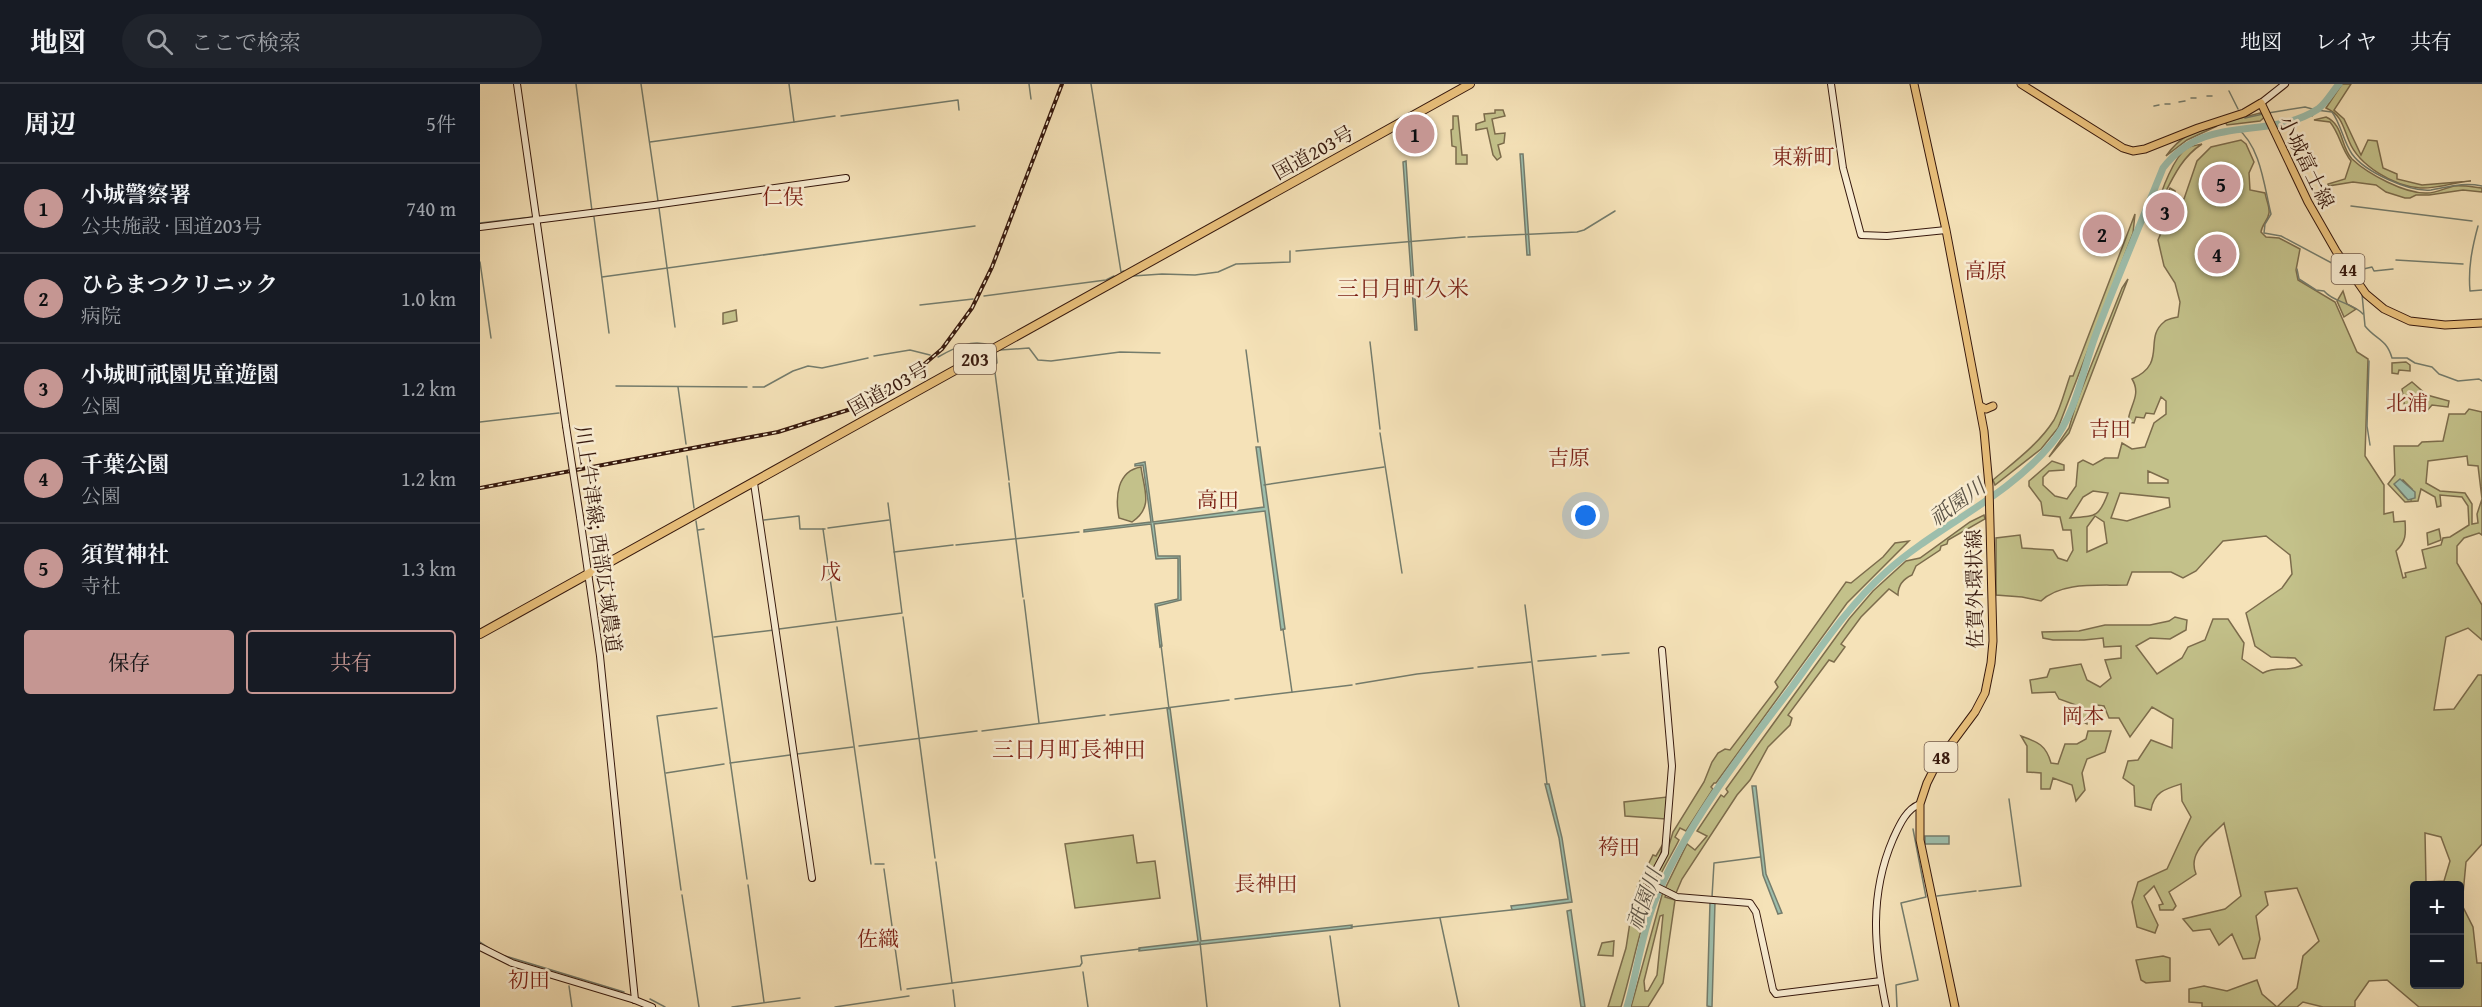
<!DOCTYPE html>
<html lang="ja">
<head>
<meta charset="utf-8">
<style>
	:root { --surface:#171b24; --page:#20242c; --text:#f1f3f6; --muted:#9ea1a6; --line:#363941; --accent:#c59692 }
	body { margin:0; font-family:"Gentium Book Plus","Noto Serif JP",serif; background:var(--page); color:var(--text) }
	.controls { position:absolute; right:18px; bottom:18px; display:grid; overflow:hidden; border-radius:6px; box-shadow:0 6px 24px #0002 }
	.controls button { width:54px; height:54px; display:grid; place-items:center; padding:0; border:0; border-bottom:2px solid var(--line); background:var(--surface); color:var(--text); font:30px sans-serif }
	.you { position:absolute; left:1106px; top:432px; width:21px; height:21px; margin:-15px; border:4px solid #fff; border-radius:50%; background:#1a73e8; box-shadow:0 0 0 9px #1a73e833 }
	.badge { display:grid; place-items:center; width:39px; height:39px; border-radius:50%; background:var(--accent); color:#111; font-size:20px; font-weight:700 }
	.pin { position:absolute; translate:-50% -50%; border:3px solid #fff; box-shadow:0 2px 6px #0006 }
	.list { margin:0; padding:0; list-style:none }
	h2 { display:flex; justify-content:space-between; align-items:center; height:78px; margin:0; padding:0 24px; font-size:26px }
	h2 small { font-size:20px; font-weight:400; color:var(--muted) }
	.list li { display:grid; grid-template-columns:39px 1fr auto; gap:18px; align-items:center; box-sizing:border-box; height:90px; padding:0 24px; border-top:2px solid var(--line) }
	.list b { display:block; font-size:22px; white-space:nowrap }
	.list p { margin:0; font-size:20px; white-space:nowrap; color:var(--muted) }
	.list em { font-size:20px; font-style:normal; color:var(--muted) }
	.actions { display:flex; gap:12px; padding:18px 24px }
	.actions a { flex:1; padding:14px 0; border:2px solid var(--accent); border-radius:6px; text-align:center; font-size:21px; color:var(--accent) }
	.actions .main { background:var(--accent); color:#111 }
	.icon { flex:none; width:33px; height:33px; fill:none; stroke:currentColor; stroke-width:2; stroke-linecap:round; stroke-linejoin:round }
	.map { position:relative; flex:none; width:2002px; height:923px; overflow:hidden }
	header { display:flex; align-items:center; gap:36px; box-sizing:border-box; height:84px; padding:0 30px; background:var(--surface); border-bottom:2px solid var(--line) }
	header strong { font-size:28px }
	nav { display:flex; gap:33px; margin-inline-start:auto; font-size:21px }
	.search { width:420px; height:54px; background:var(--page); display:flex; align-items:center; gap:15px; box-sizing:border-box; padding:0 21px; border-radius:33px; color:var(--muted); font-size:22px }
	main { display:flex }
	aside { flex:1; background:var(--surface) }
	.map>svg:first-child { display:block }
</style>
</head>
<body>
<header>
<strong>地図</strong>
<div class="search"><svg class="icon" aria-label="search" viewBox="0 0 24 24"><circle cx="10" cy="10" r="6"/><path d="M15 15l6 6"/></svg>ここで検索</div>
<nav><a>地図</a><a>レイヤ</a><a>共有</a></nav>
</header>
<main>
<aside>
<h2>周辺<small>5件</small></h2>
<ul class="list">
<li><span class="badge">1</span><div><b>小城警察署</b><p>公共施設 · 国道203号</p></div><em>740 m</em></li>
<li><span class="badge">2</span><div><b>ひらまつクリニック</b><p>病院</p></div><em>1.0 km</em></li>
<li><span class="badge">3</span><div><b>小城町祇園児童遊園</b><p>公園</p></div><em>1.2 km</em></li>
<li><span class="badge">4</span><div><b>千葉公園</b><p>公園</p></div><em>1.2 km</em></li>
<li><span class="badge">5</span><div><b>須賀神社</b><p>寺社</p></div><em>1.3 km</em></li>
</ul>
<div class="actions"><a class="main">保存</a><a>共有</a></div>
</aside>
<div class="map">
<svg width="2002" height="923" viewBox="0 0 2002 923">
	<rect width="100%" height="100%" fill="#f5e2b8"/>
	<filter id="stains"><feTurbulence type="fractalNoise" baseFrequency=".00333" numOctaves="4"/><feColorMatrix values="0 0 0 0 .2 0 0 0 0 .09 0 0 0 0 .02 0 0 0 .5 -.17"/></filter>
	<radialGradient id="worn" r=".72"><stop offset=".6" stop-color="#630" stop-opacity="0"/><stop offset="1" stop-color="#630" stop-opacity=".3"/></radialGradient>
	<g fill="#c3c18a" stroke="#7c6c4c" stroke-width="1.5" fill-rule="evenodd">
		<path d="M1862,0H1871L1854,26L1864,35L1881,71L1888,56L1897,57L1903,84L1917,90V95L1942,101L1991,97C1975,98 1957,105 1940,104C1914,102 1879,82 1869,57C1863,43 1862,31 1846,24Z"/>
		<polygon points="1015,26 1023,26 1025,32 1012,35 1015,50 1025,49 1024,59 1018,61 1021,73 1017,76 1013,71 1007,44 996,46 996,40 1005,37 1004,30 1015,29"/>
		<polygon points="1780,29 1787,31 1780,37 1747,41 1745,38"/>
		<polygon points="973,32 978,32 982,71 987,71 987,80 976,80 976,63 972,62 971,46 973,45"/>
		<path d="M1846,33C1864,41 1860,62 1872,75C1888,90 1925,110 1947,109C1956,109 1965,104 1974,102C1983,101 1993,103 2002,104V108L1983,106L1949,111H1936L1930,114H1925L1906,108L1896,101L1873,98L1848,102V100L1865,95L1871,77C1861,65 1860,50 1850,38L1834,36Z"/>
		<path d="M1737,42L1707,56L1686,72C1698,55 1716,43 1737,42Z"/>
		<path d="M1761,56L1766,60L1774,78L1769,89L1770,106L1785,109C1786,115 1790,123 1789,129C1788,137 1782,140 1781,148L1786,153L1799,154L1820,165L1816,186L1818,196L1855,218L1877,268L1888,275L1885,372L1904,401V430L1913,428L1914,438L1925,437C1926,450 1926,458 1916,467L1923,494L1926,493L1925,489L1946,484L1942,466L1961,461L1963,454L1970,453L1989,441L1988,422L1982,413L1960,411L1961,422L1957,423L1955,413L1941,405L1938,417L1925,418L1908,400L1915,391L1914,362H1938L1942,358L1963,357L1969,330H1985L1989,325L2002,328V451L1999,449L1984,454L1977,462V479L2002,521V556L1988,544L1966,553L1954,626L1974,625L1998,591H2002V760L1986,778L1982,821L1993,843L1997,879H2002V923H1939L1907,896L1889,897L1875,917V923H1843L1823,918L1817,923H1797L1817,904L1823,872L1839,857L1817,804L1785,808L1788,821L1776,832L1780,855L1775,874L1763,875L1752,850L1739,861L1730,845L1713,847L1703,835L1745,825L1761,812L1744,739C1730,754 1707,768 1716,790L1689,808L1696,822L1693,826H1680L1679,821L1683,820L1674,802L1664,812L1678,841L1675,849L1657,843L1652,818L1658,798L1687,785L1711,733L1702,717L1701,700C1685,705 1674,708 1671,726L1655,722L1654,702L1643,694L1648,677L1658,676L1671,656L1692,664L1693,635L1672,623L1650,653L1639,634H1629L1624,622L1617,621L1609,627L1607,640L1598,636L1596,621L1579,615L1575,608L1552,609L1550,596L1567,593L1570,585L1601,580L1607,596L1620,603L1631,594L1625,576L1641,574V562L1624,563L1623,554L1604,556H1573L1563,554L1562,548L1599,547L1625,541H1670L1689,537L1695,533L1707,536L1706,546L1690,555L1670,554L1656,562L1677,590L1702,574L1708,563L1725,556L1733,535H1748L1764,559L1762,575L1783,589C1797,581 1809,589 1822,581L1815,574L1791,573L1775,562L1766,529L1802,504L1812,490L1810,471L1786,452L1743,457L1716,487L1703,494L1691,488H1652L1647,501C1619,502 1582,497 1561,517L1542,513L1516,511V454L1540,451L1542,464L1573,466L1578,474L1587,477L1593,466L1591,446H1583L1580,433L1563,431L1561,418L1549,402V397L1572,377L1584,381V386L1569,387L1563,393V401L1575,412L1587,415L1596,402L1598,379L1603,376L1613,381L1625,374H1638L1642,359L1652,365L1665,363L1674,339L1686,330V317L1681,313L1674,330L1666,329L1664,334L1656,333L1654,339L1648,338C1649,322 1662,311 1652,295C1688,279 1663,255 1684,238C1687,235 1694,234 1698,233L1700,218L1695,199L1684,182L1678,156L1684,142L1675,137L1690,104L1695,107V112L1698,117L1704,115L1717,77L1731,63ZM1987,372L1988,381L1998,382L2002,415L1997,430L1998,439L1992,440V420L1985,409L1960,407L1946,399L1948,377ZM1668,387L1688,396V399H1668ZM1923,396L1932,405L1931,416L1925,413L1915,401ZM1613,407L1628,409C1619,434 1615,432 1590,434L1603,413ZM1640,409L1689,414L1690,423L1647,437L1631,434ZM1615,432L1624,438L1627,459L1607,468V443ZM1945,749L1961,753L1970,777L1964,797L1946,798ZM1934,802H1980V900H1934Z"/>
		<path d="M1722,60C1700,74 1691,98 1679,121C1680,107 1695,72 1707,64C1711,62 1717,61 1722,60Z"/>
		<path d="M1655,130L1653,149L1578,344L1561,365L1515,401L1513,396C1534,378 1559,360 1574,336C1581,323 1585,306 1590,292H1593Z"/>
		<polygon points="1648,195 1589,349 1569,373 1589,344 1597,317 1642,204"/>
		<polygon points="1863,207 1867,220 1876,225 1864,233 1857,217"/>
		<polygon points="256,226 257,237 243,240 243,229"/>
		<polygon points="1926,278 1930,281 1930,287 1919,286 1918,290 1912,289 1912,279"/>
		<polygon points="1932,298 1947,311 1969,317 1968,323 1952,321 1945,329 1937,329 1925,325 1922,305"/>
		<path d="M661,383C664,406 674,423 652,438L639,434C635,413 637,387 661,383Z"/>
		<path d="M1504,431L1505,435L1468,456L1467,460L1461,462L1460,466L1436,482L1432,491C1423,495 1418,501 1418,511L1409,505L1381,533L1361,560L1365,563L1354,578L1349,576L1308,631L1312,634L1310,641L1288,663L1270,696L1257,711L1202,795L1196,809L1188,805L1185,813L1195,816L1183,899L1168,923H1151L1182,811L1207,760L1215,766L1227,752L1217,747L1241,711L1244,713L1248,708L1246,705L1369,535L1393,507L1426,477L1440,474L1490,438ZM1183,831L1177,891L1168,907H1165L1164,897L1180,832Z"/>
		<polygon points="1959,445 1961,456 1948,461 1947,449"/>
		<path d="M1429,457L1367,519L1236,699H1234L1231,703L1233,705L1206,747L1200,744L1195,753L1199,756C1190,774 1178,792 1172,810C1159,847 1152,886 1141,923H1128L1146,864L1154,812L1167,808L1187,768L1193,748L1224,698L1232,678L1238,669L1245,665L1250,666L1298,603L1295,598L1366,498L1371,499L1403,473L1415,459Z"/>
		<path d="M1608,647H1631L1625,668L1607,675L1602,689L1605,706L1596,717L1592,701L1573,694L1570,705H1561V689L1547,688V662L1541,652C1558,658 1566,661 1571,679L1578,680L1585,660H1597L1606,655Z"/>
		<polygon points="1187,713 1186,735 1145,732 1144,718"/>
		<polygon points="653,751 657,779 675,777 680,814 595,824 585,760"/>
		<polygon points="1183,760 1179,776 1161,804 1157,803 1173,771 1176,772"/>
		<polygon points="1134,857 1133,872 1118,871 1122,859"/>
		<polygon points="1683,872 1690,874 1690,897 1666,899 1661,896 1656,876"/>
		<polygon points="1777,896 1782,910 1797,923 1722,923 1722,919 1709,918 1709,905 1724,902 1747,907"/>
	</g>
	<g fill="#9dbeac" stroke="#747c6c" stroke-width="1.5">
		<polygon points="1040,70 1043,70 1050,171 1047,171"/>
		<polygon points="926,77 937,246 935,246 923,78"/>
		<polygon points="776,363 780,363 805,545 801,546 785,427 674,440 678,472 700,472 701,516 677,522 682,562 680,563 675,520 698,515 698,474 676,475 671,440 604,448 604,446 671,438 663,381 655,382 655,380 665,378 673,438 784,423"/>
		<polygon points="1920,395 1935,408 1935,414 1928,416 1914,400"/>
		<polygon points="687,624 690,624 721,857 872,841 872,844 659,867 659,864 718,857"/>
		<polygon points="1065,700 1069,700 1082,754 1092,818 1032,826 1031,822 1088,815 1079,754"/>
		<polygon points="1272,702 1276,702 1286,790 1302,829 1298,830 1283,791"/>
		<rect x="1445" y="752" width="24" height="8"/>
		<polygon points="1230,818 1235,818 1232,923 1227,922"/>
		<polygon points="1091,826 1105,923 1101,923 1087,827"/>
	</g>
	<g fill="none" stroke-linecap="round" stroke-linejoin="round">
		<g stroke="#747c6c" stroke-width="1.5">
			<polyline points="96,0 112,127"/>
			<polyline points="161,0 178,117"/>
			<polyline points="549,0 551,15"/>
			<polyline points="611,0 641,188 644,187"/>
			<polyline points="1749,7 1758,25"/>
			<polyline points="1727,12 1732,12"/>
			<polyline points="1711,14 1716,14"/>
			<polyline points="1699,18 1705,17"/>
			<polyline points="1685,20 1690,20"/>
			<polyline points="1674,22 1679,21"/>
			<path d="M1836,26L1852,28C1861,40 1863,57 1872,70C1885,88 1929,108 1951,106C1969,103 1983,98 2002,102"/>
			<polyline points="1788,29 1825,23 1836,26 1832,32"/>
			<polyline points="361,32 478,16 479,26"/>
			<polyline points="1765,34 1783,30"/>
			<polyline points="314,38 355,32"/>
			<path d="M1757,44C1781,63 1784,102 1791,130L1785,140L1784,149L1801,152L1863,185"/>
			<polyline points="170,58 314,38 309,0"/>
			<polyline points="1871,122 1992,137"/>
			<polyline points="179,124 195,243"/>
			<polyline points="114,133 129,249"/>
			<polyline points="0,139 53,133"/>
			<path d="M1998,142C1992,164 1988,184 1990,207L2002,206"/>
			<polyline points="988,153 1097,148 1104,146 1135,127"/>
			<polyline points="816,167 985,153"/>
			<polyline points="1916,176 1983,180"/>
			<polyline points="0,178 11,254"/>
			<path d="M1817,185L1819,195L1836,206L1844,207C1854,219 1872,218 1883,230"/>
			<polyline points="1875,187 1892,183 1894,187 1913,185"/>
			<polyline points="653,192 682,190 715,191 738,188 756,180 810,178 810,167"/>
			<polyline points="122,193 495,142"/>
			<path d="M1882,210L1885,242C1896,256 1906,254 1912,274H1927L1935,279L1952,283L1959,290L1978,297L1999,295L2002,297"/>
			<polyline points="504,212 626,196 634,192"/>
			<polyline points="440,221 493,215"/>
			<polyline points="890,258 900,345"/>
			<polyline points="520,266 549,264 558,276 571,277 640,268 680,269"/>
			<polyline points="766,266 778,358"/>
			<polyline points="516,268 517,279 514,281 529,396"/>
			<polyline points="394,272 430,266 450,271"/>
			<path d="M458,273C474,264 493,254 511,262"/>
			<polyline points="1889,277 1887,342 1890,361"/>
			<polyline points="136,302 267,303"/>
			<polyline points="198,303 206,360"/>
			<polyline points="273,303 284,303 313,287 328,282 342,284 388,274"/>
			<polyline points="0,338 79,329"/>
			<polyline points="900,349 922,489"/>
			<polyline points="207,372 214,424"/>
			<polyline points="529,399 543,513"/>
			<polyline points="784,401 904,383"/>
			<polyline points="284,436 319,432 320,445 345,445"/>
			<polyline points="216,437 267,795"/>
			<polyline points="348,444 409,436"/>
			<polyline points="343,445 356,536"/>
			<polyline points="218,446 224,445"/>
			<polyline points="476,461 599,448"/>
			<polyline points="414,468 473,461"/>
			<polyline points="544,516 559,639"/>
			<polyline points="1045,521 1067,700"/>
			<polyline points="423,533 455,774"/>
			<polyline points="357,543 391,780"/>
			<polyline points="299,545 422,529 408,419"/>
			<polyline points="803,545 812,608"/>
			<polyline points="234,553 294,546"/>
			<polyline points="681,561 689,625"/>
			<polyline points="1122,571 1149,569"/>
			<polyline points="1058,577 1116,572"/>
			<polyline points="998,583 1051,578"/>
			<polyline points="876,600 937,590 993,584"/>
			<polyline points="755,615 872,601"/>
			<polyline points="630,631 749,616"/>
			<polyline points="502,647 625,631"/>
			<polyline points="379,662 497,647"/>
			<polyline points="317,670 373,663"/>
			<polyline points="250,679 310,671"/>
			<polyline points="186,689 244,680"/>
			<polyline points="456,778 472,899"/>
			<polyline points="395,780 404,780"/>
			<polyline points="404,785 421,906"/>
			<polyline points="268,801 284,918"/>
			<polyline points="201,806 177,632 237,624"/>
			<polyline points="1499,807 1541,802 1529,715"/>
			<polyline points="202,811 219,923"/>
			<polyline points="1457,812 1496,807"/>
			<polyline points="1232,813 1234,779 1280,773"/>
			<polyline points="960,834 979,923"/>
			<polyline points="871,843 1031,826"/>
			<polyline points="850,852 860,923"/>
			<polyline points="0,858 12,866"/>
			<polyline points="720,858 727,923"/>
			<polyline points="25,872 144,908"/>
			<polyline points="603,888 608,923"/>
			<polyline points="89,902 92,923"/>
			<polyline points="427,905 600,882 602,879 601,872 660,865"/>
			<polyline points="473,906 475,923"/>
			<polyline points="170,915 185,923"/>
			<polyline points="252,923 320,914"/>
			<polyline points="355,923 429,912"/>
			<polyline points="1417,923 1416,901 1438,896 1421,819 1446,813 1433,745"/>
		</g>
		<path stroke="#9dbeac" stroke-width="7" d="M1147,923C1157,889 1161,852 1174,819C1203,745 1264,666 1312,603C1341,563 1369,521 1406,488C1458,441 1526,415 1572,359C1596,330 1603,285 1616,250C1637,194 1661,139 1683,84C1726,27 1788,58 1838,25C1846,19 1852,8 1859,0"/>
		<g stroke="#36180d" stroke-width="8">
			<g id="secondary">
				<polyline points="37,0 86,342"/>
				<polyline points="1351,0 1363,84 1381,151 1407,152 1466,146"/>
				<polyline points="1781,19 1805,0"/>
				<polyline points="0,143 174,121 366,94"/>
				<polyline points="274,399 332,794"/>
				<polyline points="100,433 120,572 155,916"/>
				<polyline points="1182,566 1192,682 1185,769 1169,799 1197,813 1270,819 1276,828 1293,906 1296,910 1401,897"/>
				<polyline points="0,863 32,879 155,916 172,923"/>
				<path d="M1406,923C1394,865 1389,811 1413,755C1419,742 1426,725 1440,720"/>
			</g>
		</g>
		<g stroke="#36180d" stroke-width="9">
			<g id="primary">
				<polyline points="1434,0 1466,146 1504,347 1509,402 1513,557 1511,579 1505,609 1495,628 1457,679 1447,699 1440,720 1440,756 1475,923"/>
				<polyline points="1541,0 1643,64 1653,67 1665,65 1718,44 1764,29 1781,19 1828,118 1856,167 1886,210 1904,225 1930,237 1965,241 2002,239"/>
				<polyline points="1500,322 1506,325 1513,322"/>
			</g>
		</g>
		<g stroke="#36180d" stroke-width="10">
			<polyline id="highway" points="0,550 990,0"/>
		</g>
		<use href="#secondary" stroke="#f8ecd1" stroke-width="6"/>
		<use href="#primary" stroke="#eac17c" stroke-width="7"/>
		<use href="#highway" stroke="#eac17c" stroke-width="8"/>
		<g stroke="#36180d" stroke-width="4">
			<polyline id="rail" points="0,404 298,348 371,325 420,301 462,265 492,224 512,183 582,0"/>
		</g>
		<use href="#rail" stroke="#f8ecd1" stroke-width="1.5" stroke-dasharray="4.5" stroke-linecap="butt"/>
		<g stroke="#36180d" stroke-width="8" stroke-linecap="butt">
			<polyline id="secondary-bridge" points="86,342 100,433"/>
		</g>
		<use href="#secondary-bridge" stroke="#f8ecd1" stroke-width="6"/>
	</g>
	<g text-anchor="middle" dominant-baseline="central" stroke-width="5" stroke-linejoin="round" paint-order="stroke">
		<g fill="#f8ecd1" stroke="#705848" stroke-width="1.5">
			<rect x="1851.5" y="170" width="33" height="30" rx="4.5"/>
			<rect x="474" y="260" width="42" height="30" rx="4.5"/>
			<rect x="1444.5" y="658" width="33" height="30" rx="4.5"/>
		</g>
		<g font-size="18" font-weight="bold" fill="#36180d">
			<text x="1868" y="185">44</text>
			<text x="495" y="275">203</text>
			<text x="1461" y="673">48</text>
		</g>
		<g font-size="20" fill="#36180d" stroke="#f8ecd1">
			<text transform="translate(833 68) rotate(-29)">国道203号</text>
			<text transform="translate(1827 78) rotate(64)">小城富士線</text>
			<text transform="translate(408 304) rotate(-29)">国道203号</text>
			<text transform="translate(119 455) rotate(82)">川上牛津線; 西部広域農道</text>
			<text transform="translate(1494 505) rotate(-91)">佐賀外環状線</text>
		</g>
		<g font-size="21" fill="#7a1f14" stroke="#f8ecd1">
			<text x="1323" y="72">東新町</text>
			<text x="303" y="112">仁俣</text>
			<text x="1506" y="186">高原</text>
			<text x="1927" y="318">北浦</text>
			<text x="1630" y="344">吉田</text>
			<text x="1089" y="373">吉原</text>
			<text x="738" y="415">高田</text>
			<text x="351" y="487">戊</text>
			<text x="1603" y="631">岡本</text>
			<text x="1139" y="762">袴田</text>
			<text x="786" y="799">長神田</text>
			<text x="398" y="854">佐織</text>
			<text x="49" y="895">初田</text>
		</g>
		<g font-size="21" font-style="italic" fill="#5a5245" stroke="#f8ecd1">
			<text transform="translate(1477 418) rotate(-36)">祇園川</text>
			<text transform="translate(1164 815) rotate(-70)">祇園川</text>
		</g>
		<g font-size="22" fill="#7a1f14" stroke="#f8ecd1">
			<text x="923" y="204">三日月町久米</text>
			<text x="589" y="665">三日月町長神田</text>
		</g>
	</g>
	<rect width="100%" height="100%" filter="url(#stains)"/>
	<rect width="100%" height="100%" fill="url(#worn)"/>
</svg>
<div class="controls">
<button>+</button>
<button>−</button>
</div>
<div class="you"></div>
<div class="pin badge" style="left:935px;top:50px">1</div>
<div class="pin badge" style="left:1622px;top:150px">2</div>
<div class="pin badge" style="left:1685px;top:128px">3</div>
<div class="pin badge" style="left:1737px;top:170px">4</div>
<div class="pin badge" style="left:1741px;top:100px">5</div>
</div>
</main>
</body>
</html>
